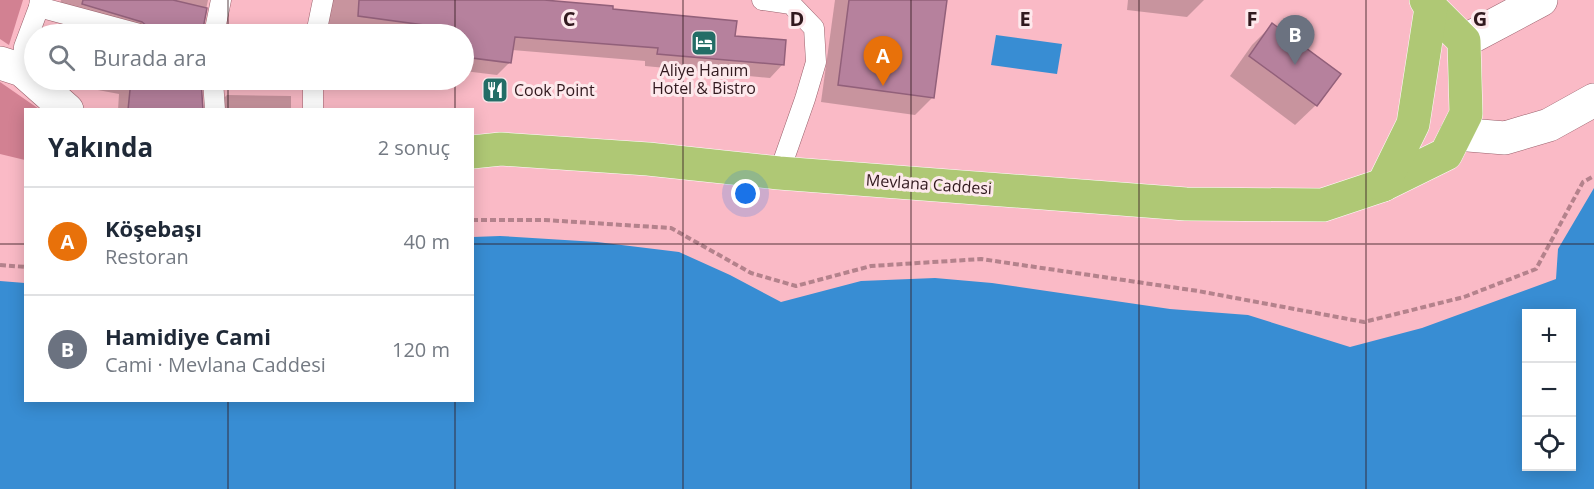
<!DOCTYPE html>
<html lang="tr">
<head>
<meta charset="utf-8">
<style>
	:root { --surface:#fff; --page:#f6f6f7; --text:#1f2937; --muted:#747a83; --line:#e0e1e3; --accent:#236d66 }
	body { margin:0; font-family:"Open Sans",sans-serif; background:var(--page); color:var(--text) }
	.controls { position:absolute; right:18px; bottom:18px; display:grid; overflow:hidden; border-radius:0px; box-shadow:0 3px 15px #0003 }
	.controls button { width:54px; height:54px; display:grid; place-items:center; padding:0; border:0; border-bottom:2px solid var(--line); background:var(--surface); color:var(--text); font:30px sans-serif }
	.you { position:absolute; left:746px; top:194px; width:21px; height:21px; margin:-15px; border:4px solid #fff; border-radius:50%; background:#1a73e8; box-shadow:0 0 0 9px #1a73e833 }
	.badge { display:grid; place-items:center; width:39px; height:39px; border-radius:50%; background:var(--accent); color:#fff; font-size:20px; font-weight:700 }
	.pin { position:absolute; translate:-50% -50px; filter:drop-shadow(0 2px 3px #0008) }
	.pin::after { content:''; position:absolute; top:32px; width:21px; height:18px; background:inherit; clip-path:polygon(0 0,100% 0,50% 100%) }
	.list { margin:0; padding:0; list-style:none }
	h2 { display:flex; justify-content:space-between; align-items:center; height:78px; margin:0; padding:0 24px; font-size:26px }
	h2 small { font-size:20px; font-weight:400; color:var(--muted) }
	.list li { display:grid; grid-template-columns:39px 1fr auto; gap:18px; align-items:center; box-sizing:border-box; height:108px; padding:0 24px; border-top:2px solid var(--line) }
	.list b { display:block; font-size:22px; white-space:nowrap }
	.list p { margin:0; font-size:20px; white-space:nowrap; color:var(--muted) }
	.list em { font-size:20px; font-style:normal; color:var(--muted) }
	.icon { flex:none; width:33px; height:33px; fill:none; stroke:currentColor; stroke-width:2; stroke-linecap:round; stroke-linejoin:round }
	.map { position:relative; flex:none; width:1594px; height:489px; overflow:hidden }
	.search { position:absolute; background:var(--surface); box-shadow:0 3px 15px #0003; left:24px; top:24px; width:450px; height:66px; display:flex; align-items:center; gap:15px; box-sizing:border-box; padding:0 21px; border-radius:33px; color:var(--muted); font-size:22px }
	.panel { position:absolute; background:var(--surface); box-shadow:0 3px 15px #0003; left:24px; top:108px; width:450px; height:294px; border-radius:0px }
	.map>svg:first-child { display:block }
</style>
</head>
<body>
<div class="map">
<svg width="1594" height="489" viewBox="0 0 1594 489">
	<rect width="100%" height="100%" fill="#fabac6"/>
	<g fill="#d28192">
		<polygon points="0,0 23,0 9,45 0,39"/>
		<polygon points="0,82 39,109 26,110 25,160 0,154"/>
	</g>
	<g fill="#388dd3" fill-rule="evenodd">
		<polygon points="996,35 1062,44 1057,74 991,65"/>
		<path d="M1594,188V489H0V281L25,283L26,400H472L473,237L500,236L597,242L679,252L730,275L781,302L861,281L935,278L992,283L1170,309L1248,315L1350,347L1422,328L1556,279L1558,249ZM1526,314H1572V466H1526Z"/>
	</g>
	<g fill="#0003">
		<polygon points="61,0 208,0 201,34 130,34 56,14"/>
		<polygon points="328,0 530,0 611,11 734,37 783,64 770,78 645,66 645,61 512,50 510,62 497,75 464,71 464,34 390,34 324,26"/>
		<polygon points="835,0 945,0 933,97 915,115 821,102"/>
		<polygon points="1128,0 1204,0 1187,17 1127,10"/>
		<polygon points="1272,25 1316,105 1295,125 1230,76 1252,45"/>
		<polygon points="70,29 89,34 65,34"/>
		<polygon points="50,80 200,80 202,110 118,110 119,94 50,81"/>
		<polygon points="227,95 291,96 291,110 214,110 214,107"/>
	</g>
	<g fill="#b6819d" stroke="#92607a" stroke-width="1.5">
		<polygon points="83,0 173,0 207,8 202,34 171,34 148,27 142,22 82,4"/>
		<polygon points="359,0 544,0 613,6 613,9 737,21 735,36 786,40 784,65 657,54 658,48 515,37 511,63 464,57 464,34 430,34 431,26 358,16"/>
		<polygon points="849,0 947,0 934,98 838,85"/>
		<polygon points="1272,23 1341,74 1317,106 1249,56"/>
		<polygon points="131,80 201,80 203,110 128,110"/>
	</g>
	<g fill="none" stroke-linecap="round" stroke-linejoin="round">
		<g stroke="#9a616c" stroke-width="21">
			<g id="service">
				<polyline points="762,0 791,4 814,28 816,62 805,99 779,173"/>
				<polyline points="39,7 139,34"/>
				<polyline points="214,34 221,0"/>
				<polyline points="316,34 323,0"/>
				<polyline points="22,70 24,47 39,7 40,0"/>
				<polyline points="213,80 215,110"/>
				<polyline points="313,110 313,80"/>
			</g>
		</g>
		<g stroke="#9a616c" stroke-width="34">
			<g id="minor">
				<polyline points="1464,41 1541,0"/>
				<polyline points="0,63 22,70 67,110"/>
				<polyline points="1456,134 1505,138 1549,125 1594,100"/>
			</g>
		</g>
		<g stroke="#fff" stroke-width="34">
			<g id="primary">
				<polyline points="472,152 501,149 648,159 779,173 1186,204 1323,205 1383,185 1446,154 1466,114 1464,41 1431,8 1426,0"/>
				<polyline points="1383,185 1413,124 1431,8"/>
			</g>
		</g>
		<g stroke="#b4828c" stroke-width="4" stroke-dasharray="6 3" stroke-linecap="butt">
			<polyline points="472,220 545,220 671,228 751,273 796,286 871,266 981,259 1198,291 1364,322 1464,297 1536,269 1583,182 1594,176"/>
			<polyline points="0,265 26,267"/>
		</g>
		<use href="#service" stroke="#fff" stroke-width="20"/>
		<use href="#minor" stroke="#fff" stroke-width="33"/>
		<use href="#primary" stroke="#afc875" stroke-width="33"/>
	</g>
	<path fill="none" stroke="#31191e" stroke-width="1.5" stroke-opacity="0.55" d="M228,0V34M455,0V34M683,0V489M911,0V489M1139,0V489M1366,0V489M228,80V110M455,80V110M0,244H26M472,244H1594M228,400V489M455,400V489"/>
	<defs>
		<g id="hotel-square" transform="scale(1.35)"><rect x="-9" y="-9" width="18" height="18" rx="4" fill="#236d66" stroke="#fde9ec"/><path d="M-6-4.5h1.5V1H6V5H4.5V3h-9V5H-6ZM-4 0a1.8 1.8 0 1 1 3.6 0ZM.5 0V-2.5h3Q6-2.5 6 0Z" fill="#fff"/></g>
		<g id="restaurant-square" transform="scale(1.35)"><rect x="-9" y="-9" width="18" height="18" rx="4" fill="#236d66" stroke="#fde9ec"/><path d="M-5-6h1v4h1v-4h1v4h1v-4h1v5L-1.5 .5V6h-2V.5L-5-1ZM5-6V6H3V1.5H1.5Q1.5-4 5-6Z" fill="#fff"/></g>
	</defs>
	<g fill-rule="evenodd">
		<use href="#hotel-square" x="704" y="43"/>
		<use href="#restaurant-square" x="495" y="90"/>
	</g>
	<g text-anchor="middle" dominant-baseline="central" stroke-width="6" stroke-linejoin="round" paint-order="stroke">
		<g font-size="16" fill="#31191e" stroke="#fde9ec">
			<text x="704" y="70">Aliye Hanım<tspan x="704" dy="18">Hotel &amp; Bistro</tspan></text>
			<text x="514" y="90" text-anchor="start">Cook Point</text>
		</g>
		<g font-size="16" fill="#31191e" stroke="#fde9ec">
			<text transform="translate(929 184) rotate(4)">Mevlana Caddesi</text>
		</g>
	</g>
	<g font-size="20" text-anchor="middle" font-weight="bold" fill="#31191e" stroke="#fde9ec" stroke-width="6" stroke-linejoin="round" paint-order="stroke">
		<text x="569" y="26">C</text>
		<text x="797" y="26">D</text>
		<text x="1025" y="26">E</text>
		<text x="1252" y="26">F</text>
		<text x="1480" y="26">G</text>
	</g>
</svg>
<div class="controls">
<button>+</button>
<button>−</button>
<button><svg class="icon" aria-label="locate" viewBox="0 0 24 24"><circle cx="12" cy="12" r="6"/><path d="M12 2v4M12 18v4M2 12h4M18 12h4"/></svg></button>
</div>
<div class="you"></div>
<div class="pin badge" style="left:883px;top:86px;background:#e8710a">A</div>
<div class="pin badge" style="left:1295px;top:65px;background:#6b7280">B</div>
<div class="search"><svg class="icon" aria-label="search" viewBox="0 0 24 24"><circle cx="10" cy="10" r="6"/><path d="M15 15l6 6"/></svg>Burada ara</div>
<section class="panel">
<h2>Yakında<small>2 sonuç</small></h2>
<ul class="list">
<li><span class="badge" style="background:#e8710a">A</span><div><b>Köşebaşı</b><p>Restoran</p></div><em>40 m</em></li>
<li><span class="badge" style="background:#6b7280">B</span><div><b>Hamidiye Cami</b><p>Cami · Mevlana Caddesi</p></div><em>120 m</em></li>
</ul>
</section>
</div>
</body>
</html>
